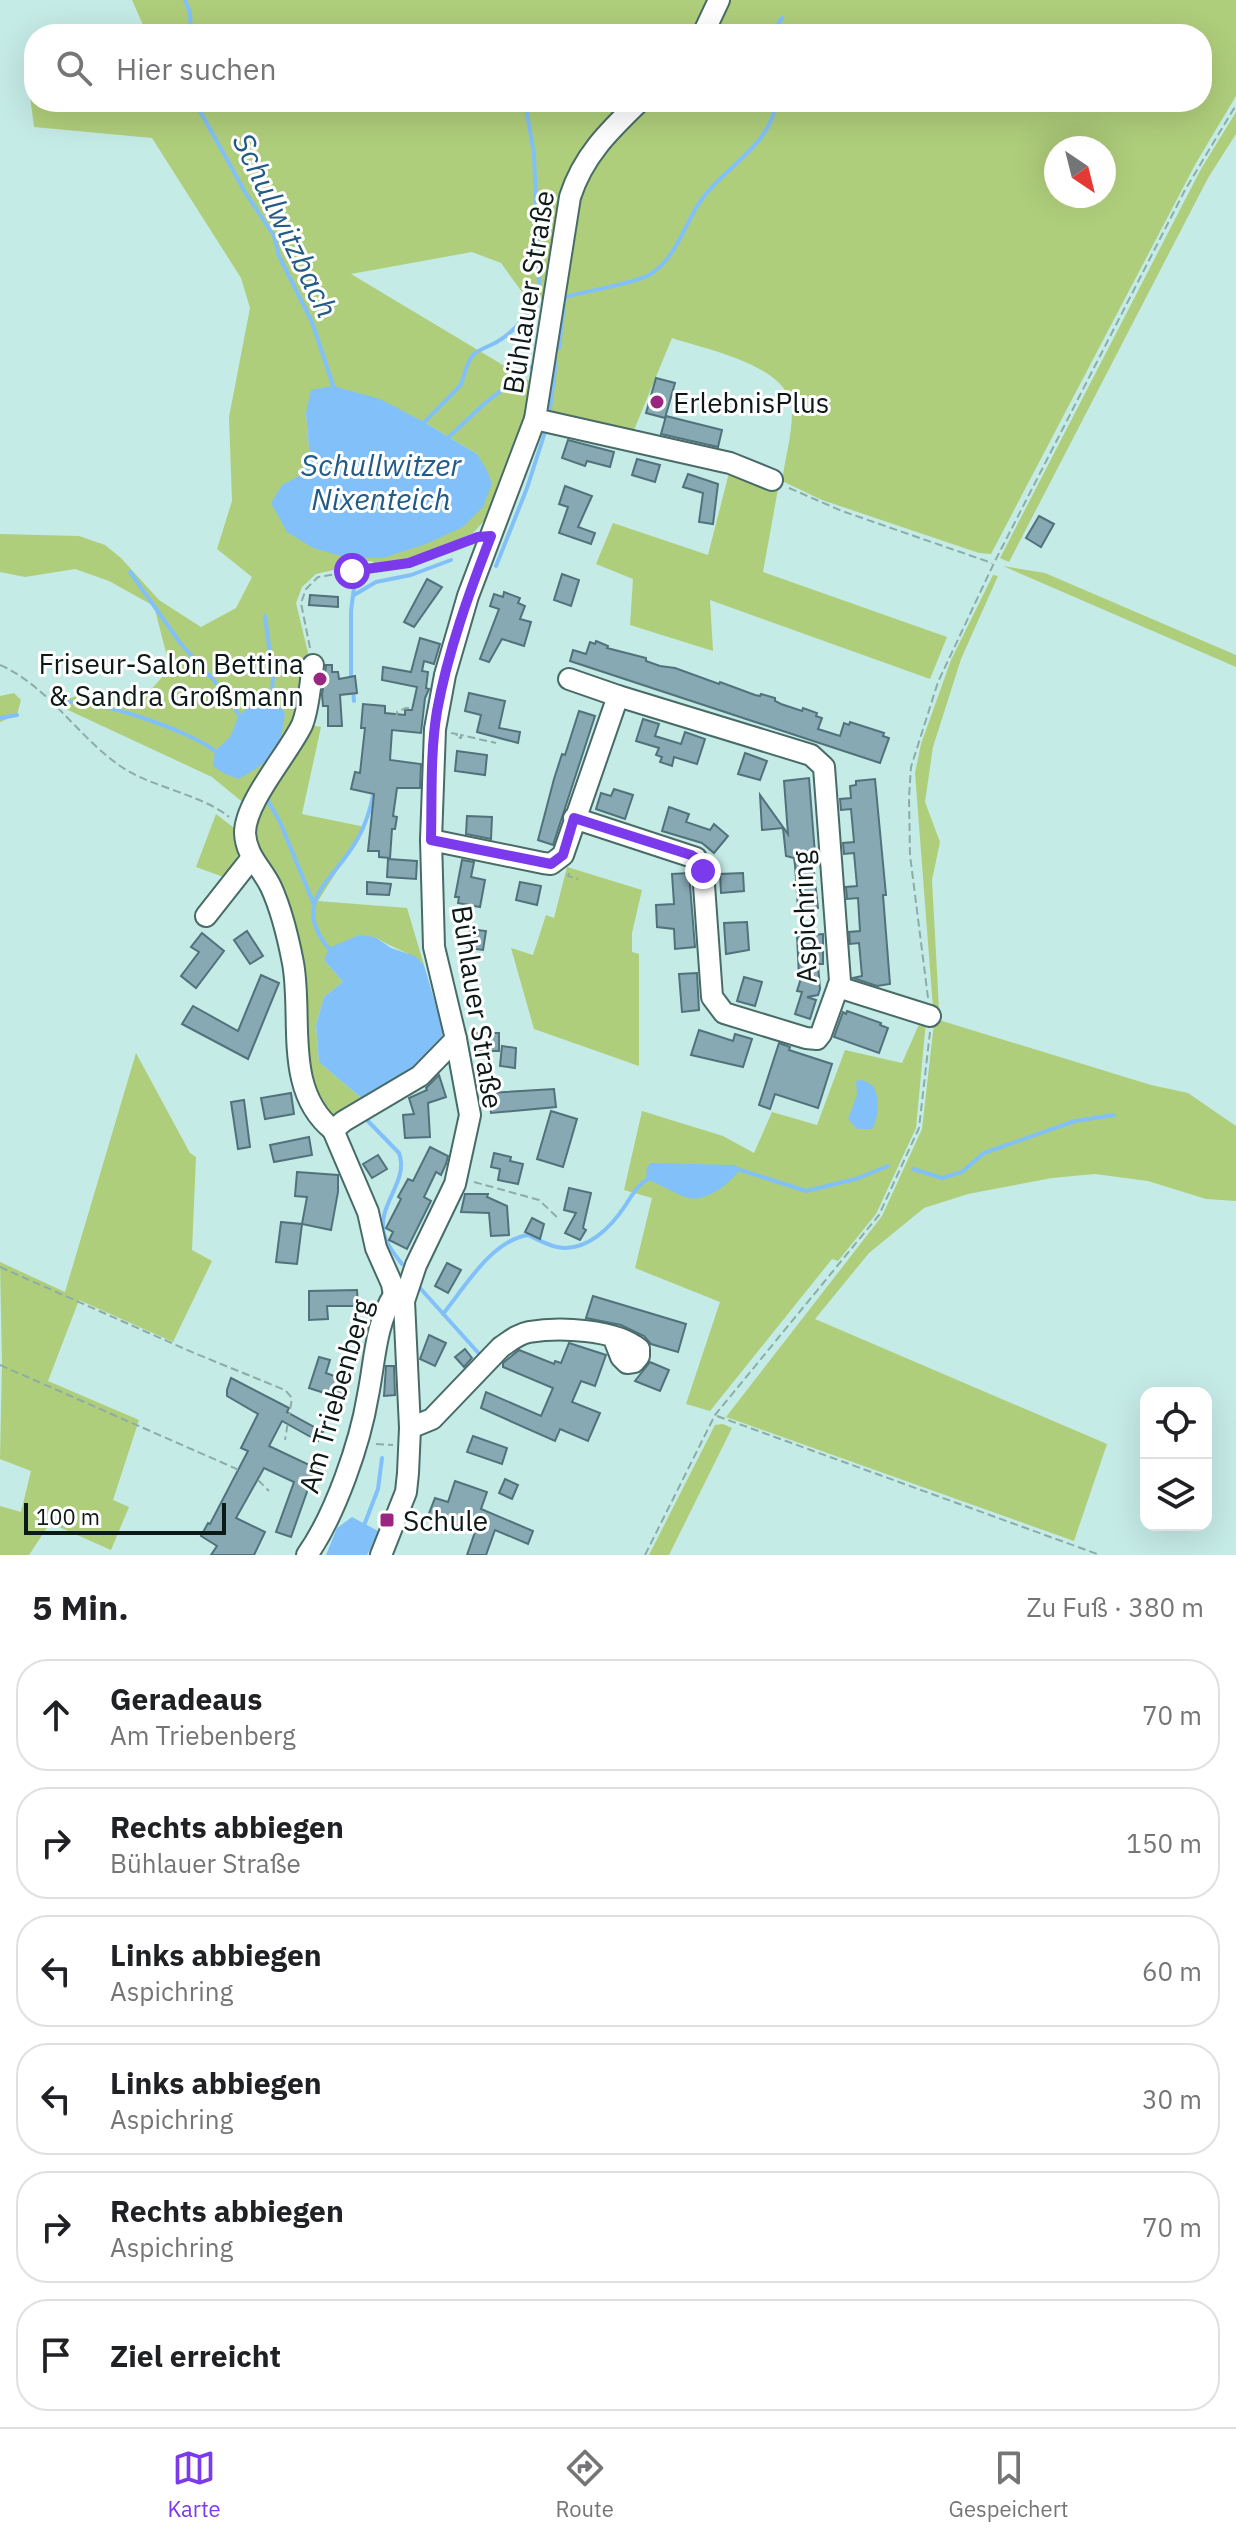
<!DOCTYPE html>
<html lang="de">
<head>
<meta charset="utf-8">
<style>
	:root { --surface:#fff; --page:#f2f2f2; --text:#202124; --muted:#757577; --line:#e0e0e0; --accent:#7c3aed }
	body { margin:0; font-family:"IBM Plex Sans",sans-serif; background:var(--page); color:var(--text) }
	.controls { position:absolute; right:24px; bottom:24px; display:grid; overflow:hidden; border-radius:16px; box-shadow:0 8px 32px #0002 }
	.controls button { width:72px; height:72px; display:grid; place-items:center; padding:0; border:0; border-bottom:2px solid var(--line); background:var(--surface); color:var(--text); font:40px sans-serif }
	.compass { position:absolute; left:1044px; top:136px; width:72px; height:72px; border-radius:50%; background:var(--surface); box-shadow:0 8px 32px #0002; rotate:145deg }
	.scale { position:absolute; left:24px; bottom:20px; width:202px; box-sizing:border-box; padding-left:8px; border:4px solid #0b1917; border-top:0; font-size:22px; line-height:28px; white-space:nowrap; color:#0b1917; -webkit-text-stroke:6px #fff; paint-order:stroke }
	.stop { position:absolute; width:24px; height:24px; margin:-18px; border:6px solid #7c3aed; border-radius:50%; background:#fff }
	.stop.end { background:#7c3aed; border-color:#fff; box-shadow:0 2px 8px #0008 }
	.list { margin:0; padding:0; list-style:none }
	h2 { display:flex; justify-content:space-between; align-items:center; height:104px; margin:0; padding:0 32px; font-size:34px }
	h2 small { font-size:26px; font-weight:400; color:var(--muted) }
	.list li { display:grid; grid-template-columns:52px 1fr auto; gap:24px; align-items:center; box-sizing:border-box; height:112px; margin:0 16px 16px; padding:0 16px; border:2px solid var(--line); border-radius:32px }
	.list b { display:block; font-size:30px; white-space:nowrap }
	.list p { margin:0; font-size:26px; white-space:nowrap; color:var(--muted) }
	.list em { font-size:26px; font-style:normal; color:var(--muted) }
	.icon { flex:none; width:44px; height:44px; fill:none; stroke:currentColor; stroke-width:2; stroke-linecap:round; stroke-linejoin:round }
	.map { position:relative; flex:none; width:1236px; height:1555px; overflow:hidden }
	.search { position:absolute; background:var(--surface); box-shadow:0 8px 32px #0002; left:24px; right:24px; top:24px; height:88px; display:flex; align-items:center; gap:20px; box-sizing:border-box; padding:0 28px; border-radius:32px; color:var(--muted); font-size:30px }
	.sheet { height:872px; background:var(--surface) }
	nav { display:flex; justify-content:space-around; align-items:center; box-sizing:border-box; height:112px; border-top:2px solid var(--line); background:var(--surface); font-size:22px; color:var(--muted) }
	nav a { display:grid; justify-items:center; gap:4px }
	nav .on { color:var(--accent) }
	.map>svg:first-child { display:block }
</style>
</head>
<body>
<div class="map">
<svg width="1236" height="1555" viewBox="0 0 1236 1555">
	<rect width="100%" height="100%" fill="#c5ebe6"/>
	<g fill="#afce7b" fill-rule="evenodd">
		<polygon points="132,0 712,0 694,34 147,34"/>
		<path d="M727,0H1236V96L1196,163L991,554L979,553L822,500L782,481C785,459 792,435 792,412C793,366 708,350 672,338L634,430L548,411L573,209L594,161L647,102H1202V34H710ZM1056,148H1104V196H1056Z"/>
		<path d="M29,88L34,89V102H627C608,119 589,136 577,158C556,197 555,248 548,292L540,301L522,292L501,263L472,252L351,274L533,383L526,416L495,502L484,521L473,533L408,561L380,566L371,561L348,563L342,568L316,574L302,587L296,603L311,665L305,701L246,805L212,777L68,710L63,703C86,686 115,693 141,701L170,668L154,606L109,581L75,569L25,577L0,572V534L79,536L105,545L121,558L159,600L201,627L236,608L252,577L217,549L232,501L229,417L250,308L241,278L152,138L34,127ZM306,413L424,422L477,454L282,485L301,476L310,459Z"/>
		<polygon points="1236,112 1236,134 1208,178 1009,562 1000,558 1201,169"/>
		<polygon points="730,469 778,489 763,572 947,637 930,679 710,600 713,651 630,625 633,579 596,564 613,523 708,555"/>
		<polygon points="1003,566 1045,573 1236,655 1236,667"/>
		<polygon points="993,575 998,576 961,659 933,747 925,802 940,842 932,880 939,1009 933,1008 915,773 921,744 951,660"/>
		<polygon points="14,693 21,700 17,715 0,722 0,696"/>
		<path d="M305,724L321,727L302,814L365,827L318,901L407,908L424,965C411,952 391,948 375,937L324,960L343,982L324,997L316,1025L319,1062L366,1102L329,1123L308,1085L267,873L250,824Z"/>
		<polygon points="216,814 238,831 242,847 226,878 196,867"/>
		<polygon points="567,867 642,890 632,933 632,952 639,954 639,1066 534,1029 511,948 533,955 546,915 554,918"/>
		<polygon points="939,1020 1151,1085 1188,1093 1236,1126 1236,1201 1206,1199 1148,1181 1095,1174 1052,1178 968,1194 924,1208 869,1253 815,1319 1107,1444 1074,1541 726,1417 882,1216 922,1129 934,1023"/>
		<polygon points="926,1021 916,1128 876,1214 838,1261 832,1259 710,1411 686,1404 720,1302 635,1268 652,1198 624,1190 642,1111 723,1136 754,1153 772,1112 817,1125 845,1050 902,1063 920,1022"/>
		<polygon points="136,1053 190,1153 196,1157 192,1250 212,1261 173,1342 79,1300 48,1381 139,1420 113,1500 129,1507 111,1550 50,1523 29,1555 0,1555 0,1506 21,1512 31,1471 0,1459 2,1363 0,1262 65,1292"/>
		<polygon points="723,1424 732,1428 669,1555 649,1555 715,1425"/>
	</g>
	<g fill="#82c0f9">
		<polygon points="333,386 380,399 424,422 477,454 487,470 492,484 483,507 463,527 426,544 383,558 348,558 313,548 287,532 271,503 282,485 301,475 310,459 306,413 311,390"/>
		<path d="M272,698L285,713C281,751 271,762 238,779L225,774L213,766L215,751L230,737L239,715L254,703Z"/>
		<path d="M359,935L375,937L391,948L415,956L424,965L443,1030C441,1068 394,1085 366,1102L319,1062L316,1025L324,997L343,982L324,960L329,948Z"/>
		<path d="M863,1080L873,1086C880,1098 879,1118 872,1129H857L848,1119L857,1095L856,1081Z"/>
		<path d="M651,1163L736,1165L738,1172C728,1185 706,1202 688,1198C680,1196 657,1183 646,1179L647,1167Z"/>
		<polygon points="352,1517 380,1532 367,1555 326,1555 337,1528"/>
	</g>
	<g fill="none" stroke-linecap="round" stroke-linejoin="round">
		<g stroke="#82c0f9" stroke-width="4">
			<polyline points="185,0 190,13 191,34"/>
			<polyline points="771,34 782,18"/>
			<polyline points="199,102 200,111 245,192 274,236 279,256 312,322 335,391"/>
			<path d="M559,348L565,297C586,291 632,284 649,275C676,260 685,222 702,199C725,167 771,145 776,102"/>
			<polyline points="550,409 556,362"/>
			<path d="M423,424C430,415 458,390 461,384C465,375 466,363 473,355C478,350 489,346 495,343C518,330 532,311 539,285L534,154L526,108"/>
			<polyline points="448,438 484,404 535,364"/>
			<polyline points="496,566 527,488 546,429"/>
			<polyline points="130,572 181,644 227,695 239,715"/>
			<polyline points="354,595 376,582 411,575 451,560"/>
			<polyline points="265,616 273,676 272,698"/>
			<polyline points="351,681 351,611 355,580"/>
			<polyline points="353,690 354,701"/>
			<path d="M63,703C93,697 190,731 215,751"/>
			<polyline points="0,718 17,715"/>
			<polyline points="267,799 280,822 313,902"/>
			<path d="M330,950C288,901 335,881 358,838C366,824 371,807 374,791"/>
			<path d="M365,1118L399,1153C410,1182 374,1207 385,1237C388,1247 396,1256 402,1264"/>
			<polyline points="734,1168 806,1191 856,1179 888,1166"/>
			<polyline points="913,1169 942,1178 962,1172 984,1153 1075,1121 1114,1115"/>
			<polyline points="420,1288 482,1357"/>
			<path d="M443,1314C465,1287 491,1241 528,1235C537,1239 547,1245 557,1247C586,1253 611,1227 625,1206C632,1195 638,1184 650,1178"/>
			<polyline points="363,1528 378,1489 382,1458"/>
		</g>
	</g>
	<g fill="#86a9b3" stroke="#51727b" stroke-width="2">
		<polygon points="656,378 675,383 665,418 646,413"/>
		<polygon points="666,416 722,430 718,447 661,434"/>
		<polygon points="568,440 614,452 610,467 587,461 585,466 562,458"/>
		<polygon points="637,459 660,465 655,482 632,475"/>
		<polygon points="688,474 718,484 713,524 699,522 703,493 683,487"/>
		<polygon points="565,486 592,496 578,527 595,533 591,544 559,533 568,507 559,504"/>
		<polygon points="1039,516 1054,524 1041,547 1026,538"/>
		<polygon points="562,574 579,580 571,606 554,600"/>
		<polygon points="427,579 442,587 414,627 404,622"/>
		<polygon points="504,592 520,598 518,603 525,606 520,619 531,622 524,646 502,639 489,662 480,659 499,609 490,606 494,594 503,597"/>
		<polygon points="310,595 338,597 338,607 309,605"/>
		<polygon points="420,638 440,644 434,664 424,661 422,671 428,672 426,688 429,689 425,698 421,733 392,730 390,760 421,764 420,788 397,788 393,816 397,817 395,829 392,829 390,858 379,857 379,851 368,851 374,794 351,789 355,772 360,773 365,728 361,728 363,704 385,706 385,713 405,715 405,710 412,710 417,687 382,680 383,667 411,672"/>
		<polygon points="596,641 608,646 607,648 646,658 646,661 660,666 675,668 719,684 720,682 755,695 760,696 761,694 775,698 775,701 781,704 802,711 803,708 817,713 816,716 822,718 818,729 840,736 844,723 849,725 850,722 884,733 883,736 889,738 880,763 570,661 573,650 586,654 590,642 595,644"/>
		<polygon points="326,665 332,665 332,672 338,672 339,679 355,676 357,693 340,695 342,726 328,726 328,706 323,706 322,695"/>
		<polygon points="469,693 505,701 499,728 520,732 518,743 477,732 481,715 465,711"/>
		<polygon points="579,711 595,716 553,845 538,840 554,779 562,754 565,755"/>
		<polygon points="643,719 659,724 655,736 681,744 685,732 705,739 697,764 674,757 672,766 660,762 662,757 656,755 659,748 636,741"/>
		<polygon points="457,751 487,755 485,775 455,771"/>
		<polygon points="745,753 767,761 760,780 738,774"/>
		<polygon points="809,778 815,854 812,854 818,908 798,909 795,865 794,858 786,856 783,828 762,830 760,795 788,834 784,781"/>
		<polygon points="875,779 886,895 883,895 890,984 877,986 853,978 862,976 859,943 850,944 849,932 860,931 858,898 847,899 846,887 857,886 854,853 844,854 843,843 854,842 851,809 841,810 840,799 851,798 850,786 856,785 856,781"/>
		<polygon points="614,789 633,795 625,819 596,809 601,793 611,796"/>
		<polygon points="669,807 689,814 686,822 710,830 714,824 728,836 714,853 702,843 662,831"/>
		<polygon points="467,816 492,817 491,839 466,834"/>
		<polygon points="388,859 417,861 416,879 387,877"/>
		<polygon points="462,860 474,862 471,877 485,880 480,907 458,903 459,897 455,897"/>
		<polygon points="689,873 695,947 675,949 674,929 657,927 656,905 674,904 672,874"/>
		<polygon points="743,873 744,891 721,893 720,874"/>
		<polygon points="367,882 391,884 389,895 367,894"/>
		<polygon points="520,882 541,886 537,905 516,900"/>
		<polygon points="747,922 749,950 726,954 724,923"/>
		<polygon points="470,929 486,931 483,950 467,948"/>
		<polygon points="247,931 263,956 250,964 234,940"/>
		<polygon points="202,933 224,951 196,988 181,976 199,952 191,947"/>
		<polygon points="823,934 823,964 818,964 820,989 818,995 807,997 816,1000 810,1019 795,1014 802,992 797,991 802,975 799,976 797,936"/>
		<polygon points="697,973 699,1010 682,1012 679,974"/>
		<polygon points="261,975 279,983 248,1059 182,1024 193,1006 238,1031"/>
		<polygon points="744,977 762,982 755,1006 737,1001"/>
		<polygon points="847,1011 881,1023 880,1025 888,1028 879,1053 834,1037 843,1012 846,1014"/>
		<polygon points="699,1030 733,1041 735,1034 752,1039 743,1067 691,1055"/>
		<rect x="477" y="1033" width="22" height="18"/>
		<polygon points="779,1043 790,1047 789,1050 832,1064 818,1108 775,1094 770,1109 759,1105"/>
		<polygon points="502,1046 516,1048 515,1068 500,1066"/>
		<polygon points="439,1075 446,1097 428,1103 430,1137 405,1138 403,1115 414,1114 409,1098 427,1090 426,1088"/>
		<polygon points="554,1089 556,1107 491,1113 489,1093"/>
		<polygon points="291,1093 294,1114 265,1119 261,1098"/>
		<polygon points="244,1100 250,1147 238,1149 231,1102"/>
		<polygon points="551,1111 577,1119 563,1167 537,1159"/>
		<polygon points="309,1137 312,1155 274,1162 270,1145"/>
		<polygon points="430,1147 448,1156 446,1164 441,1175 436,1172 424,1197 431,1201 407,1249 389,1240 393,1232 386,1228 401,1199 398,1197 408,1179 413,1181"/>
		<polygon points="494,1153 511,1157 510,1161 523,1164 518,1184 498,1180 500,1169 491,1167"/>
		<polygon points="378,1155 387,1169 372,1178 363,1164"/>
		<polygon points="297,1172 338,1175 338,1192 331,1230 302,1224 307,1197 295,1196"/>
		<polygon points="569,1188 591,1193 583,1228 586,1230 580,1240 565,1233 576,1213 564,1210"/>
		<polygon points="465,1194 488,1194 487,1197 507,1206 509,1235 491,1236 489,1213 461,1212"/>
		<polygon points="532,1218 544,1224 540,1239 525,1232"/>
		<polygon points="281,1222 302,1224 297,1264 276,1262"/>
		<polygon points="447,1263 461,1270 448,1293 435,1286"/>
		<polygon points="357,1290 358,1306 327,1306 328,1319 309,1320 309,1291"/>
		<polygon points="593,1296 686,1324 678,1352 651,1344 644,1336 621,1325 586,1318"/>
		<polygon points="429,1335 446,1343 435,1366 420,1359"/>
		<polygon points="569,1343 606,1355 595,1386 581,1381 572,1402 600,1413 588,1441 560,1429 555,1441 481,1408 486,1392 541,1416 553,1388 503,1367 503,1363 519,1350 554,1364 555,1361 561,1363"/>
		<polygon points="465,1349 472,1358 464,1367 455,1357"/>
		<polygon points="319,1357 330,1360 326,1373 349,1381 343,1399 309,1388"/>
		<polygon points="650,1362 669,1370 660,1391 635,1381"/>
		<polygon points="386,1366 394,1366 395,1395 384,1396"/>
		<polygon points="231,1378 289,1408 287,1412 323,1432 318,1441 282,1421 269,1446 322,1471 313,1491 308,1489 291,1537 276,1532 294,1482 264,1468 236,1518 265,1532 254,1555 211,1555 217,1546 201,1536 208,1523 210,1524 248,1451 241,1448 258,1414 227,1396 227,1390"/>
		<polygon points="473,1436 507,1448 502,1464 467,1452"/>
		<polygon points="505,1479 518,1485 512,1499 499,1493"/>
		<polygon points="455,1481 487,1492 481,1509 533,1531 528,1544 495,1530 486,1555 467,1555 475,1532 428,1516 435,1498 448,1502"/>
	</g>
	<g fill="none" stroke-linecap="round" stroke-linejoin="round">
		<g stroke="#486b67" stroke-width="24">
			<g id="minor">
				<polyline points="703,34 719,0"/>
				<polyline points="535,419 730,463 772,480"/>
				<path d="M313,665C310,684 309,708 302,725C288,754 245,802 245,833C246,856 262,868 271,887C282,911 288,937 293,963C303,1018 283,1090 333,1130"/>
				<polyline points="569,679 618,696"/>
				<polyline points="431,840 543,863 551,864 563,855 618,696 811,755 824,767 840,981 821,1034 817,1039 806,1038 724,1013 712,997 703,871 696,858 574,818"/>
				<polyline points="206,916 251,859"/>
				<polyline points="838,987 930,1016"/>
				<polyline points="394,1295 392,1284 376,1248 368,1212 333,1130 344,1121 420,1076 456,1039"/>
				<path d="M410,1428L432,1419L501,1347C510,1341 518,1334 529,1332C559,1327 615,1329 639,1349V1356L634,1362L627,1363L621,1357L614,1339"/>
				<path d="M307,1555C335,1515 360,1444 368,1395C375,1361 375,1325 394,1295L404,1301"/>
				<path d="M381,1555L406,1492L408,1473L410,1428L404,1301L416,1265L455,1184L470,1115L456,1039L434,947L431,840L435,729L445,675L468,596L535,419L570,197C583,156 609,131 639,102"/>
			</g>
		</g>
		<g stroke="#8daca8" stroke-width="2" stroke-dasharray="8 4" stroke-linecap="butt">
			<polyline points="789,488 842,511 992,563"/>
			<polyline points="310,648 301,603 306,589 318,577 409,563 469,541"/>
			<path d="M0,665C52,688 80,742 128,771C155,787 206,797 229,817"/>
			<polyline points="396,719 397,712 406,708 420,709"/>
			<polyline points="451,733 457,734 456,737 461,738 461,735 496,743"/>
			<polyline points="569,873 568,876 578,879"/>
			<polyline points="928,998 910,855 909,797 911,767 938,682 994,563 1185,190 1236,105"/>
			<polyline points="474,1182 539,1200 559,1219"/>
			<polyline points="0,1267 194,1353 285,1390 292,1398 285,1440"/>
			<polyline points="0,1365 239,1470"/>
			<polyline points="717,1416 1100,1555"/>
			<polyline points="376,1444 393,1445"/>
			<polyline points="258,1480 269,1491"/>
			<polyline points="645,1555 715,1415 879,1215 919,1128 930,1032"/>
		</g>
		<use href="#minor" stroke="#fff" stroke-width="20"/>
	</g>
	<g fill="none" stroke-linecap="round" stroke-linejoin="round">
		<path stroke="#7c3aed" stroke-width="10" d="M352,571L409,563L478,537L491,536C469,593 448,651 437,711C430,753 432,798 431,840L551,864L563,855L574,818L691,855L700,861L703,871"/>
	</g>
	<g fill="#9b2681" stroke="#fff" stroke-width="3">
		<circle cx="657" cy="402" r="8"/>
		<circle cx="320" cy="679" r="8"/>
		<rect x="379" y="1512" width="16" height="16" rx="4"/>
	</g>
	<g text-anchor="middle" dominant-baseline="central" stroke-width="6" stroke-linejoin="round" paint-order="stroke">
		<g font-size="28" fill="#0b1917" stroke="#fff">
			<text transform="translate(528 292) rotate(-81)">Bühlauer Straße</text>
			<text transform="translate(804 917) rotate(-92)">Aspichring</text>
			<text transform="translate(478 1007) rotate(81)">Bühlauer Straße</text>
			<text transform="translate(335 1396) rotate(-74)">Am Triebenberg</text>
		</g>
		<g font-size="28" fill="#0b1917" stroke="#fff" text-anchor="start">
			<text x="673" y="402">ErlebnisPlus</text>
			<text x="304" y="663" text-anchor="end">Friseur-Salon Bettina<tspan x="304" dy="32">&amp; Sandra Großmann</tspan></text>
			<text x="403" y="1520">Schule</text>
		</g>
		<g font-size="30" font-style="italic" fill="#225a88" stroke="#fff">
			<text transform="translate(286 225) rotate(64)">Schullwitzbach</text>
			<text x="381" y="464">Schullwitzer<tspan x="381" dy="34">Nixenteich</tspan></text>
		</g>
	</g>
</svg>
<div class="controls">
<button><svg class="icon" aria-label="locate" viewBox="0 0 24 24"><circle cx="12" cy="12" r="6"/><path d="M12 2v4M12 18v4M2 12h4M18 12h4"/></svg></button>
<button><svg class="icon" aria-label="layers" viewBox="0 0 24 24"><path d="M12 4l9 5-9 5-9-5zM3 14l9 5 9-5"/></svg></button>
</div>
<svg class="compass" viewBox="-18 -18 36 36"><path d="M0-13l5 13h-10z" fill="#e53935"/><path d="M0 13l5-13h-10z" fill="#757577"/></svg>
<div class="scale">100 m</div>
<div class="stop" style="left:352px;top:571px"></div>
<div class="stop end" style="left:703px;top:871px"></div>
<div class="search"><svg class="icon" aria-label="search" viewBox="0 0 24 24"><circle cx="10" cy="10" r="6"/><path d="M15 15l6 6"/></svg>Hier suchen</div>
</div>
<section class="sheet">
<h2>5 Min.<small>Zu Fuß · 380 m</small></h2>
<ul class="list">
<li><svg class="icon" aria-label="ahead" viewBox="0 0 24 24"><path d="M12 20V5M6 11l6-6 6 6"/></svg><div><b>Geradeaus</b><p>Am Triebenberg</p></div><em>70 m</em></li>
<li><svg class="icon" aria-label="right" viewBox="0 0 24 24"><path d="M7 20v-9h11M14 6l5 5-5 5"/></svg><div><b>Rechts abbiegen</b><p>Bühlauer Straße</p></div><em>150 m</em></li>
<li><svg class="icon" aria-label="left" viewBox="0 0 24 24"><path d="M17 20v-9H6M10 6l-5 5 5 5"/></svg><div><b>Links abbiegen</b><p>Aspichring</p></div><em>60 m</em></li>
<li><svg class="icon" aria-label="left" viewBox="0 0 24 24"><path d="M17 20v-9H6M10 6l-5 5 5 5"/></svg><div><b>Links abbiegen</b><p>Aspichring</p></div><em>30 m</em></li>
<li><svg class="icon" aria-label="right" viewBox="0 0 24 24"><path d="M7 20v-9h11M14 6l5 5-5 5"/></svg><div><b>Rechts abbiegen</b><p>Aspichring</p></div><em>70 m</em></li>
<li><svg class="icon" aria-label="arrive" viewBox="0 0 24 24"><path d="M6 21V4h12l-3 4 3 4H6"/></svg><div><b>Ziel erreicht</b></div></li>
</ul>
</section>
<nav>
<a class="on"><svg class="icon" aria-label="map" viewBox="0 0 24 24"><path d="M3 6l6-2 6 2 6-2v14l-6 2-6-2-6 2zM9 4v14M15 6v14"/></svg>Karte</a>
<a><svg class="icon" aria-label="directions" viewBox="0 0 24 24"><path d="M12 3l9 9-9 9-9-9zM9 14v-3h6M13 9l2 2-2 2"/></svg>Route</a>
<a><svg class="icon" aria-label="saved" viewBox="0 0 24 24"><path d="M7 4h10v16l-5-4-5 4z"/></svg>Gespeichert</a>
</nav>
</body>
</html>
